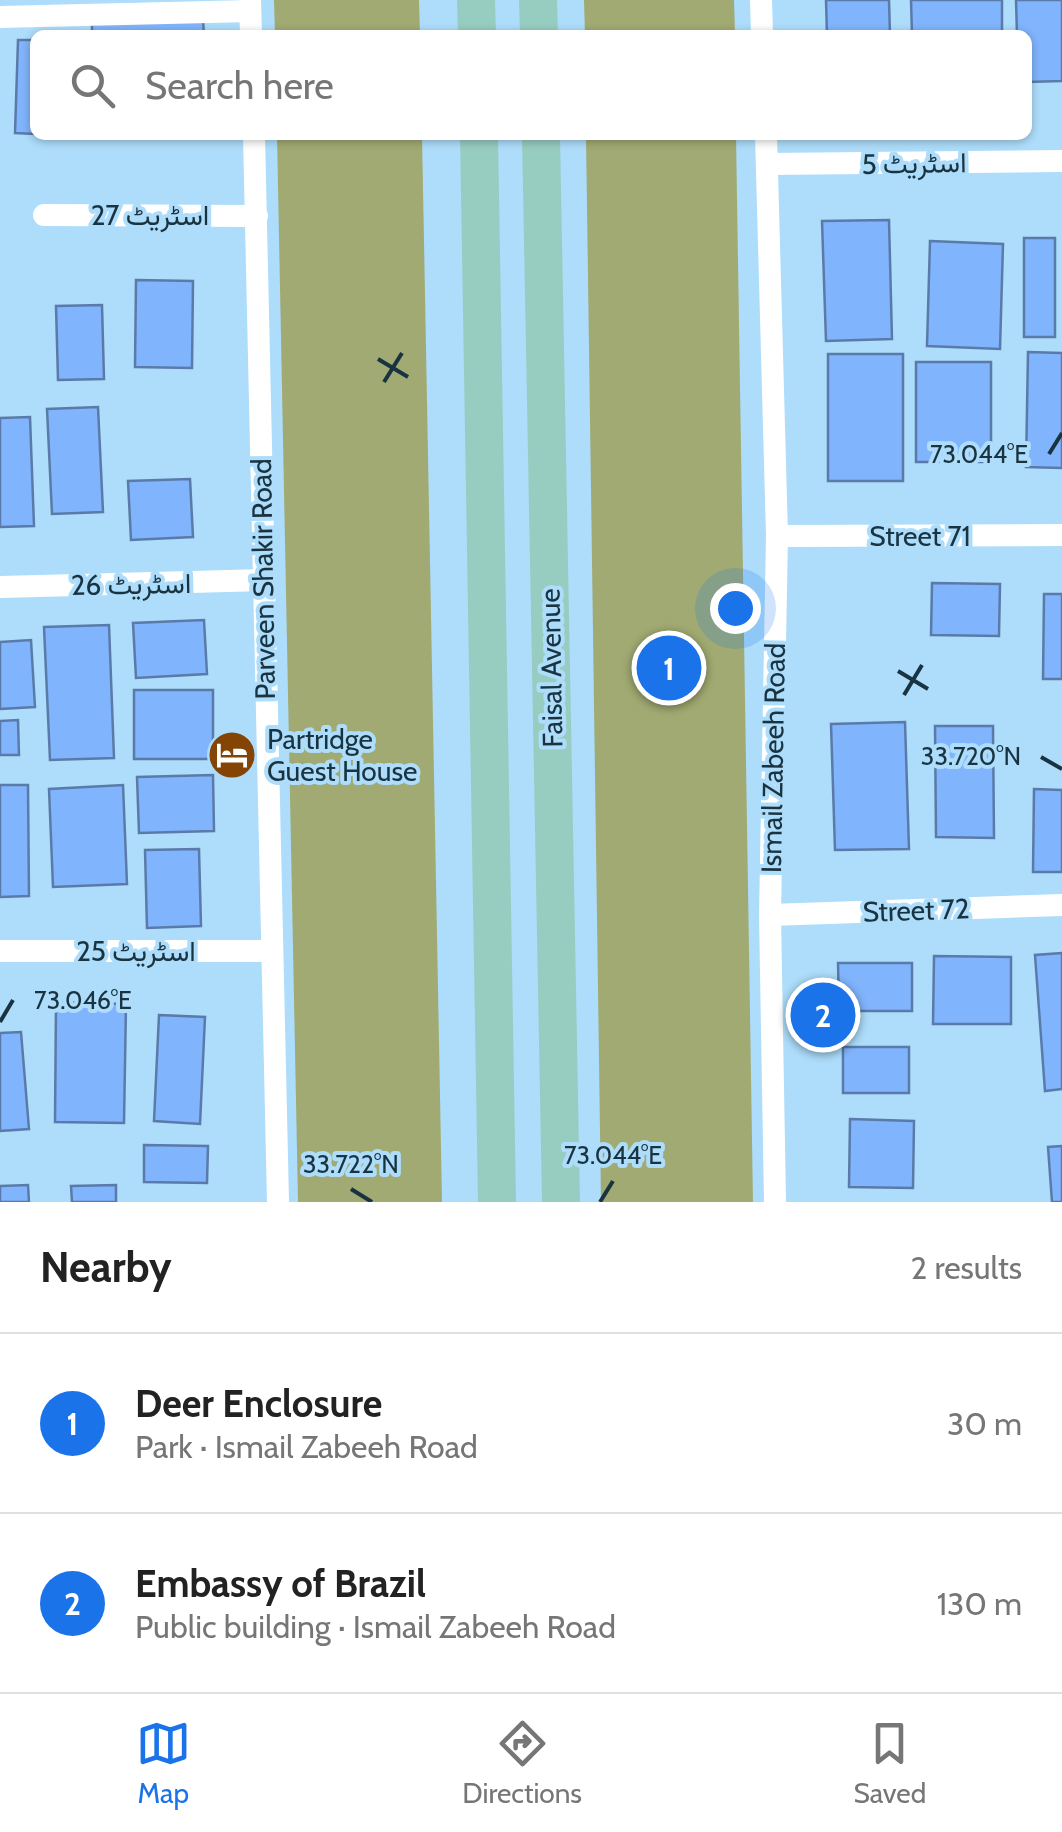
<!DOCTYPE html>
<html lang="en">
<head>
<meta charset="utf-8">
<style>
	:root { --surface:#fff; --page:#f6f6f6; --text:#222; --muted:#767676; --line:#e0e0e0; --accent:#1a73e8 }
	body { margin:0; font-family:Cabin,Vazirmatn,sans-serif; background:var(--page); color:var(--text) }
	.you { position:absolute; left:735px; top:608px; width:35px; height:35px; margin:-25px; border:8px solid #fff; border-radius:50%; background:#1a73e8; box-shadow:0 0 0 15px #1a73e833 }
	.badge { display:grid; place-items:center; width:65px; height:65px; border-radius:50%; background:var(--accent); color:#fff; font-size:32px; font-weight:700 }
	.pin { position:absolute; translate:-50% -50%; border:5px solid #fff; box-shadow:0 2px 10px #0006 }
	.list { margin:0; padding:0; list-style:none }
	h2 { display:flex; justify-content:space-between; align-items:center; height:130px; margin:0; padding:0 40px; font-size:42px }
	h2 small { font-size:32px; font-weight:400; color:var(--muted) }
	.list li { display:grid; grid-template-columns:65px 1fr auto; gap:30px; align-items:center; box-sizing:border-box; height:180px; padding:0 40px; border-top:2px solid var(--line) }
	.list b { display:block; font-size:38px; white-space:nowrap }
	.list p { margin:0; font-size:32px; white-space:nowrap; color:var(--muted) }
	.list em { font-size:32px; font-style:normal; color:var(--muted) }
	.icon { flex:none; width:55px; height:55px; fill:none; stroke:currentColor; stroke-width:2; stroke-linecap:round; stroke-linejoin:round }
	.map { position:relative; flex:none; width:1062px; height:1202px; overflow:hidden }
	.search { position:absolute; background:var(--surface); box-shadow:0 2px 8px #0004; left:30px; right:30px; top:30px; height:110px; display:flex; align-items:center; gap:25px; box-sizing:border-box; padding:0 35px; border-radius:15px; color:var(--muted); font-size:38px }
	.sheet { height:490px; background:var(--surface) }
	nav { display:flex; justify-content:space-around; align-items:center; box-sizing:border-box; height:140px; border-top:2px solid var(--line); background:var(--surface); font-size:28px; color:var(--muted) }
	nav a { display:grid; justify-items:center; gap:5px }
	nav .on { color:var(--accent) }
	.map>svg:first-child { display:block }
</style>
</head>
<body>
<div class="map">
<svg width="1062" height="1202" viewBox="0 0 1062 1202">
	<rect width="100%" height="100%" fill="#adddfb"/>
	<g fill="#a1aa72">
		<polygon points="274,0 419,0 420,35 275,35"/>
		<polygon points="584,0 734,0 735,35 585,35"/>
		<polygon points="277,135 422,135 442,1202 298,1202"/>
		<polygon points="586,135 736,135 753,1202 601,1202"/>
	</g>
	<g fill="#80b4fc" stroke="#5a7ba9" stroke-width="2.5">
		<polygon points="826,0 889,0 890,35 827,35"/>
		<polygon points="911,0 1002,0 1002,35 912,35"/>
		<polygon points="1016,0 1062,0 1062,81 1027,82 1027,35 1017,35"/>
		<polygon points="203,19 204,35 92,35 92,22"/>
		<polygon points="18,40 35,40 35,134 15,133"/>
		<polygon points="889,220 892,339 826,341 822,221"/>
		<rect x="1024" y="238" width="31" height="99"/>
		<polygon points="930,241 1003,244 1000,349 927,346"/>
		<polygon points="136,280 193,281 192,368 135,367"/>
		<polygon points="102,305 104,379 58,380 56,306"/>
		<polygon points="1028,352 1062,353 1062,468 1026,467"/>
		<rect x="828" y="354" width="75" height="127"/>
		<rect x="916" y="362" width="75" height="100"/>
		<polygon points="98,407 103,512 52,514 47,409"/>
		<polygon points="30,417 34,526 0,527 0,418"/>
		<polygon points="190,479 193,537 131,540 128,481"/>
		<polygon points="932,583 1000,584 999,636 931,635"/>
		<polygon points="1044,594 1062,594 1062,679 1043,679"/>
		<polygon points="204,620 207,674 136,678 133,623"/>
		<polygon points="109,625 114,758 50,760 44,627"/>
		<polygon points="31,640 35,707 0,709 0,642"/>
		<rect x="134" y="690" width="79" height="69"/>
		<polygon points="18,720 19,755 0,755 0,721"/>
		<polygon points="905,722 909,849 835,850 831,724"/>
		<polygon points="935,726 993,726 994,838 936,837"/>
		<polygon points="213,775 214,831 139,833 137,777"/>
		<polygon points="0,785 28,785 29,896 0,897"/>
		<polygon points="123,785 127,884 53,887 49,789"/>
		<polygon points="1034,789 1062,790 1062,872 1033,872"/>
		<polygon points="199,849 201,926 147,928 145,850"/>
		<polygon points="1062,953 1062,1089 1045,1091 1035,955"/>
		<polygon points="934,956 1011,957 1011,1024 933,1024"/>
		<polygon points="838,963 912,963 912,1011 839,1011"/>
		<polygon points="56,1002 126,1004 124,1123 55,1122"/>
		<polygon points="159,1015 205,1017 200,1124 154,1121"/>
		<polygon points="21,1032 29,1129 0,1131 0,1033"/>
		<rect x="843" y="1047" width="66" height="46"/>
		<polygon points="850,1119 914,1121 913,1188 849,1187"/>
		<polygon points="144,1145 208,1146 207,1183 144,1182"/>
		<polygon points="1062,1146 1062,1202 1052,1202 1048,1147"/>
		<polygon points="28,1185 29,1202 0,1202 0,1186"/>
		<polygon points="116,1185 116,1202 72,1202 71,1186"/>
	</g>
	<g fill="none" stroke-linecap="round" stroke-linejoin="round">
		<g stroke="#fff" stroke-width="22">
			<polyline points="250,0 251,35"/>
			<polyline points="761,0 762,35"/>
			<polyline points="0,17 250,11"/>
			<polyline points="254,135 278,1202"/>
			<polyline points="766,135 777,536 770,915 775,1202"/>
			<polyline points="767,164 1062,161"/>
			<polyline points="44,215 257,216"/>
			<polyline points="777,536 1062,535"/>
			<polyline points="0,587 262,580"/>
			<polyline points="770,915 1062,905"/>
			<polyline points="0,951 272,951"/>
		</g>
		<g stroke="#97cdc1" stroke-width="38">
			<polyline points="476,0 477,35"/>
			<polyline points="538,0 539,35"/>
			<polyline points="479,135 497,1202"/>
			<polyline points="541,135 561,1202"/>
		</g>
	</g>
	<path fill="none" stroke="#1a3341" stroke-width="4" d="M378,359L408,377M384,382L402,353M1049,454L1062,433M898,671L928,689M904,695L922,665M1041,757L1062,769M0,1022L13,1000M351,1189L372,1202M600,1202L613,1181"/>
	<defs>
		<g id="hotel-disc" transform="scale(2.5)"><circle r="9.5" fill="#834406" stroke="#adddfb"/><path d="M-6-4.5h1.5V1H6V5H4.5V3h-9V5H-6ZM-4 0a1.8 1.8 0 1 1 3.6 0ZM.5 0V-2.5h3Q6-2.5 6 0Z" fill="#fff"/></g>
	</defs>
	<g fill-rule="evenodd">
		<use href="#hotel-disc" x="232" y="755"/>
	</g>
	<g text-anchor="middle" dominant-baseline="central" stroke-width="8" stroke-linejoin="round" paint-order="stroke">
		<g font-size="28" fill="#1a3341" stroke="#adddfb">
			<text transform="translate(914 163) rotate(-1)">اسٹریٹ 5</text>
			<text x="150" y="215">اسٹریٹ 27</text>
			<text x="920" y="536">Street 71</text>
			<text transform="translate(263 579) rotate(-91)">Parveen Shakir Road</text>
			<text transform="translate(131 584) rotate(-1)">اسٹریٹ 26</text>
			<text transform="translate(551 668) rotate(-91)">Faisal Avenue</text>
			<text transform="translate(773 758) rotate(-89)">Ismail Zabeeh Road</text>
			<text transform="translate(916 910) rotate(-2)">Street 72</text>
			<text x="136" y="951">اسٹریٹ 25</text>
		</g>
		<g font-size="28" fill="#1a3341" stroke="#adddfb" text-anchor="start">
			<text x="267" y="739">Partridge<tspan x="267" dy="32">Guest House</tspan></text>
		</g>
	</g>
	<g font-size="25" text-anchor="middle" fill="#1a3341" stroke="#adddfb" stroke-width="8" stroke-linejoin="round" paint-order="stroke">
		<text x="979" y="463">73.044°E</text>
		<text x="971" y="765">33.720°N</text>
		<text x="83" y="1009">73.046°E</text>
		<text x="613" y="1164">73.044°E</text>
		<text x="351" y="1173">33.722°N</text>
	</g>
</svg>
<div class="you"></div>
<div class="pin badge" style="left:669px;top:668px">1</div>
<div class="pin badge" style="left:823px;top:1015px">2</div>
<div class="search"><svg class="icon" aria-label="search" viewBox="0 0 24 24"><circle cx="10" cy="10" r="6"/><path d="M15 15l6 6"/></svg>Search here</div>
</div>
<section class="sheet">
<h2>Nearby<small>2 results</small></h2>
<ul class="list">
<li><span class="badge">1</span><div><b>Deer Enclosure</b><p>Park · Ismail Zabeeh Road</p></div><em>30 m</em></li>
<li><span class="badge">2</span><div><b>Embassy of Brazil</b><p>Public building · Ismail Zabeeh Road</p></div><em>130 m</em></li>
</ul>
</section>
<nav>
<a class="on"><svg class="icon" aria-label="map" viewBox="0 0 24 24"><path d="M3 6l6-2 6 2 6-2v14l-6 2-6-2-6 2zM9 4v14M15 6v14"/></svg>Map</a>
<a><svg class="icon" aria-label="directions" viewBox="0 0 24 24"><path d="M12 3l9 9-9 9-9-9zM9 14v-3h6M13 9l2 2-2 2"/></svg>Directions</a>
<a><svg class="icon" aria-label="saved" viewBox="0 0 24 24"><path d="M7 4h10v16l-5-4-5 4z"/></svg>Saved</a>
</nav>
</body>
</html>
